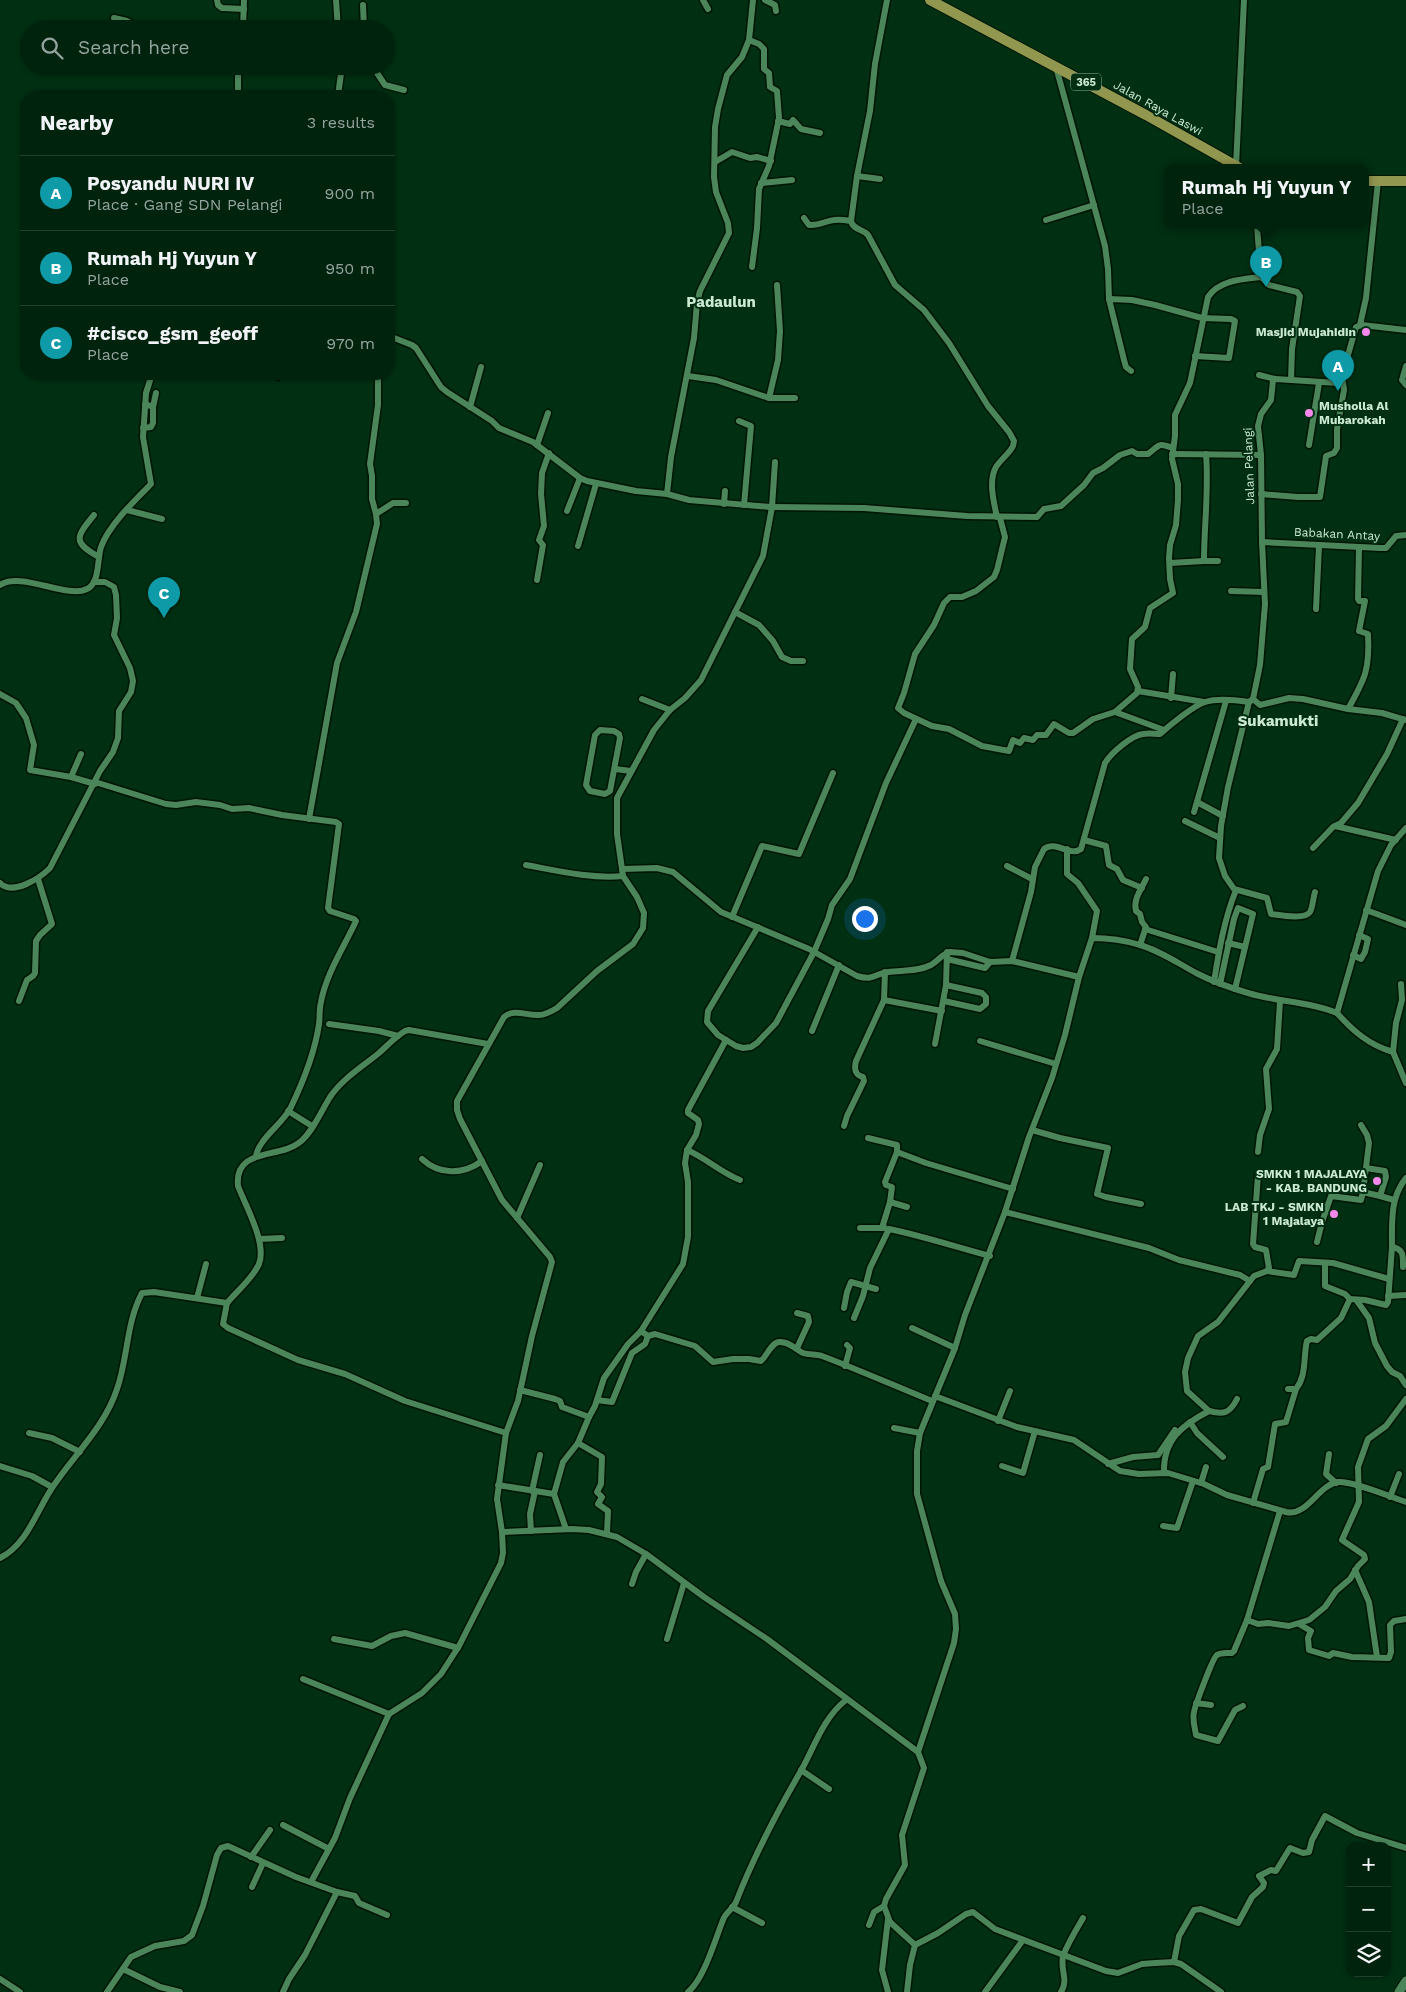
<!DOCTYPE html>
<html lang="en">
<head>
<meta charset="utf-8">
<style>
	:root { --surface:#00230e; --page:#0e2f1c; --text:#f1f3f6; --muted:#95a49e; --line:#22402e; --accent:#db2777 }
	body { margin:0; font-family:"Work Sans",sans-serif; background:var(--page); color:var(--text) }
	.controls { position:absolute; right:15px; bottom:15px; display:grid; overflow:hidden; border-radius:10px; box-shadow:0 1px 4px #0004 }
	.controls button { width:45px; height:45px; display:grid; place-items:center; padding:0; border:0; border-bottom:1px solid var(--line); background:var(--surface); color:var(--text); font:25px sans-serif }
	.you { position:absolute; left:864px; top:918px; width:18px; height:18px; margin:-12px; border:4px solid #fff; border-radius:50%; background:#1a73e8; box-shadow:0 0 0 8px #1a73e833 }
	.badge { display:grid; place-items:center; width:32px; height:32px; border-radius:50%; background:var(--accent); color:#fff; font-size:16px; font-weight:700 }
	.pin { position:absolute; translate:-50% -41px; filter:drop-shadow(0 1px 2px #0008) }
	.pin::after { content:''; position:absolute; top:26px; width:18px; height:15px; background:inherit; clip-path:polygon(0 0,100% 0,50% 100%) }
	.popup { position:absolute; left:1164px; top:164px; width:205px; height:65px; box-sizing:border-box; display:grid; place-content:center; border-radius:10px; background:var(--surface); filter:drop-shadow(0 1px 4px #0005); font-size:16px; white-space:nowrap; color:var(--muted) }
	.popup b { font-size:19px; color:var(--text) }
	.popup::after { content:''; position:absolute; left:50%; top:100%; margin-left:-10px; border:10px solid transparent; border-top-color:var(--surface) }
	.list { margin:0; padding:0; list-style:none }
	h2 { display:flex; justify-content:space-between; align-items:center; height:65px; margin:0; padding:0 20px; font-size:21px }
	h2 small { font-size:16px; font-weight:400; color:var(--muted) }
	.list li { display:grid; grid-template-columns:32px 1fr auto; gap:15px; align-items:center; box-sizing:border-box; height:75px; padding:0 20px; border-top:1px solid var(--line) }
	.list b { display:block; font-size:19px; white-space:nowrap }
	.list p { margin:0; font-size:16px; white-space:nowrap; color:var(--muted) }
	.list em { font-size:16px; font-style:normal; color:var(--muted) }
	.icon { flex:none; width:28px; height:28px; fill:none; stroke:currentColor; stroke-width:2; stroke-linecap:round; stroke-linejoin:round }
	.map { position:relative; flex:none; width:1406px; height:1992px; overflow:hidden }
	.search { position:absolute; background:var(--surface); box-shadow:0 1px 4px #0004; left:20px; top:20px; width:375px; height:55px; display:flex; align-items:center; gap:12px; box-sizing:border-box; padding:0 18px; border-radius:28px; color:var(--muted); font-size:19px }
	.panel { position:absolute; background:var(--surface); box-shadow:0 1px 4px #0004; left:20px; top:90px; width:375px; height:290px; border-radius:20px }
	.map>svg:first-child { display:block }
</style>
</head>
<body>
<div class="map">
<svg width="1406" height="1992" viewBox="0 0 1406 1992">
	<rect width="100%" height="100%" fill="#002f12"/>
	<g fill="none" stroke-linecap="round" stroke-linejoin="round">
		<g stroke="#001503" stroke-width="9">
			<g id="minor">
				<polyline points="217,0 218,5 222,8 244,9"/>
				<polyline points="336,0 338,29"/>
				<polyline points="703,0 708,9"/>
				<polyline points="765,0 775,5 776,11"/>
				<path d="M887,0L875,64L870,111L857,176L851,221C853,230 863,229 868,235L895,285L924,310L949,343L988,406L1009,432L1014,441L1013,446C1009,454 1001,459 996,467C988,481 994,503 997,517"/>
				<polyline points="363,5 364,29"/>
				<polyline points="114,18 127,21 141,29"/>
				<polyline points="243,29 244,0"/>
				<polyline points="749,40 759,44 764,49 764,69 769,73 770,87 777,91 779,118 769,166 759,189 757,228 752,267"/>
				<polyline points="238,66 238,96"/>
				<polyline points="1056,67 1105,246 1108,269 1109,299 1124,360 1126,367 1131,371"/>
				<polyline points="343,69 373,67 385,85 404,90"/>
				<polyline points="338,96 342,66"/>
				<polyline points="778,121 790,124 793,120 801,129 820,133"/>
				<polyline points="715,162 732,152 750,158 757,157 771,161"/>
				<polyline points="1236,166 1244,0"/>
				<polyline points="857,176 880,179"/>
				<polyline points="761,183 792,180"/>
				<path d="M804,218L809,225C819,226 825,221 834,220C839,219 845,220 851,221"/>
				<polyline points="1046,220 1094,205"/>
				<polyline points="1261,277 1269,285 1297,292 1300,296 1292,349 1291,380"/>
				<polyline points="1109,299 1132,300 1155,305 1202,318 1231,319 1235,321 1229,358 1195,356"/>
				<polyline points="1360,325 1366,298 1378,181"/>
				<polyline points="389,336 412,345 416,348 441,387 447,392 492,421 499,428 533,442 580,478 587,481 636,491 667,494 689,500 771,507"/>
				<polyline points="1406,366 1402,380 1406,385"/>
				<polyline points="1259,375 1275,379"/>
				<polyline points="688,376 716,380 769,398 795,398"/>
				<polyline points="278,377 279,374"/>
				<polyline points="769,398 778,360 780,331 777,285"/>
				<polyline points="153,407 156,393"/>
				<polyline points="470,407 481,367"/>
				<polyline points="739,421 751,426 744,505"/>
				<polyline points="143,428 151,427 153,423 153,407 145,404"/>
				<polyline points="537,445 548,413"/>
				<polyline points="1309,445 1319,383"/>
				<polyline points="1172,454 1261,455"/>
				<polyline points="667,494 671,457 694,338 697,303 700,291 729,233 728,223 716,192 714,177 715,127 718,109 727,75 742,57 749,40 753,0"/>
				<polyline points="1261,494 1298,497 1320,497 1326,456 1334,453 1337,448 1337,429 1344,390 1342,376"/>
				<polyline points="724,504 725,491"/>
				<path d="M772,507L864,508L967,516L1037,517L1044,509L1061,506L1084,485L1093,473L1103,468L1120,455L1132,451L1137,454H1148C1160,445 1157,442 1173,448"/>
				<polyline points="127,510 162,519"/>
				<polyline points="567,511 580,478"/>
				<polyline points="376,514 393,503 406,503"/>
				<path d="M94,515C76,537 72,542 99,557"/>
				<path d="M1000,518L1005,537L997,570L994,577L976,591L962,597H950L944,603L934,625L915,654L904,693L898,708L904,713L932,726L949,729L982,746L1009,751L1013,740L1020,743L1024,738L1033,740L1037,735H1046L1054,724L1069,733H1073L1093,719L1115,712L1137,693L1138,687L1130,669L1132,639L1145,627L1150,608L1173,593L1170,579L1169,558L1170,545L1176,525L1178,500V484L1172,459L1175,436V415L1190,383L1208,297C1219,280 1243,279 1261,277L1257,226"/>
				<polyline points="1262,542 1380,548 1386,548 1396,536 1406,535"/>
				<polyline points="578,546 596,484"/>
				<polyline points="1204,561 1218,561"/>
				<path d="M1170,563L1204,561C1204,526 1209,490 1206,454"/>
				<polyline points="537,580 543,545 539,540 544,526 541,494 542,473 549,453"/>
				<path d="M0,585C21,571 67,599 87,589C100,583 97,559 101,547C109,525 135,500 151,484L143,437L146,393L152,374"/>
				<polyline points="1231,591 1264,592"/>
				<polyline points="1316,609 1319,546"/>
				<polyline points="735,612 759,625 773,641 782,657 791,661 803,661"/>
				<polyline points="1138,691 1204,702"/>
				<polyline points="0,694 16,703 26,718 34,745 30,770 71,777"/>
				<polyline points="1171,698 1173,674"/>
				<polyline points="642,699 670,710"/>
				<polyline points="1253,699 1260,665 1265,604 1262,542 1261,455 1258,426 1261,414 1271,400 1273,380 1275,379 1338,383 1342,376 1356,327 1362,325 1406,330"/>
				<path d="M1249,702L1228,787L1221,826L1219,858L1225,876L1234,889L1267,898L1271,914C1279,915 1305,920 1310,912C1313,907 1313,898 1315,892"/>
				<path d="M1348,709C1365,679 1370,669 1368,634L1359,631L1365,601H1359L1358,599L1359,548"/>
				<polyline points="1115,712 1164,730"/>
				<polygon points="600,730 614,731 619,734 620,738 610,791 605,794 590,791 586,785 595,735"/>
				<polyline points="81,754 71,777 95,784"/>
				<polyline points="615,769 631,771"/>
				<path d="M95,782L166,804L176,805L196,802L220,805L232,809L249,808L282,815L336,822L339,824L328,908L330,911L354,919L356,921C344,947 326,974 321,1002C319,1009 320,1017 319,1024C315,1052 303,1082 291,1107C283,1124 259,1138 256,1156"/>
				<polyline points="1197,802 1223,816"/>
				<polyline points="1194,812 1226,701"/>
				<polyline points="309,819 337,663 356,612 377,524 376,514 372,499 372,476 370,464 378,405 378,374"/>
				<polyline points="1185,821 1220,838"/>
				<polyline points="1335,826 1396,840"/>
				<polyline points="1084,840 1106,846 1109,865 1117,869 1123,880 1142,888"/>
				<polyline points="1313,848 1333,827 1341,823 1358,803 1387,754 1403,719"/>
				<polyline points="1067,849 1067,874 1078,883 1097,911 1092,938"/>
				<path d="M526,865C558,871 591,879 623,876"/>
				<polyline points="1007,866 1032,879"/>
				<path d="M622,869L657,868L673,872L721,912L809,949L857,976C874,981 874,974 888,972C902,970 917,972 931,965C938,961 942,954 950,952L963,953L990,962L1012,961L1079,977L1092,938C1109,938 1124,940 1140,945C1161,951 1179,964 1198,974C1214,982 1231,988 1248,993C1277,1002 1308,1001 1337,1013L1378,871L1391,845L1406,828"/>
				<path d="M0,883C13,896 40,878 50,868L100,771L113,752L118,738L119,711L131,692L133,681L130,668L114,635L117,618L116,595L114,587L105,582H94"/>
				<polyline points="1366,910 1406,925"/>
				<polyline points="732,917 762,846 799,854 833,773"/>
				<polyline points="758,927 708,1011 707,1022 718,1035 736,1046 743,1048 751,1047 757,1043 776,1023 814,952 828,919 832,905 850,879 886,783 916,719"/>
				<polyline points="1145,929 1218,952"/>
				<polyline points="1228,943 1245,947"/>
				<path d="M1140,945L1146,927L1142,922L1140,914L1136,911C1133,899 1141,890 1146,879"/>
				<polyline points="1353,955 1361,959 1365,952 1368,939 1359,935"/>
				<polyline points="947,959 985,968 990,962"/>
				<path d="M1012,961L1031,892L1035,867L1044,849C1056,840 1070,857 1081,849L1105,763C1111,753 1132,735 1143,734C1149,733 1154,734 1160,734C1170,725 1193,706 1205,702C1217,698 1236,700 1249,702L1253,699L1260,705L1289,698L1303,699L1348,709L1382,713L1406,720"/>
				<path d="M1214,982C1219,950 1224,920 1236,890"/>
				<polyline points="1220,984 1234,919 1238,908 1253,914 1235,989"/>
				<polyline points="884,1000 942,1011"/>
				<polyline points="19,1001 27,980 33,976 35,973 36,941 40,935 52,924 38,879"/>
				<polyline points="944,1001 980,1009 986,1004 986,997 982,993 946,985"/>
				<path d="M1337,1013C1353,1031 1369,1045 1393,1052L1406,1083"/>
				<polyline points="329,1024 379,1031 398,1036"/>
				<polyline points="812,1031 839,965"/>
				<polyline points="980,1041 1056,1064"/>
				<polyline points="935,1044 946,985 947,952"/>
				<polyline points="1393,1052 1396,1023 1402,1000 1401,984"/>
				<polyline points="288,1111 312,1126"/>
				<polyline points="1361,1125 1367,1135 1369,1143 1363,1192 1380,1196"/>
				<path d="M844,1126L847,1116L864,1081L863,1077C855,1075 854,1069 856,1061L884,1000L885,972"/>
				<polyline points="1032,1130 1060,1138 1108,1148 1097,1194 1106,1197 1141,1204"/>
				<polyline points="868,1138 897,1145 897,1152"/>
				<polyline points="687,1150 696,1135 699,1124 698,1120 688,1113 688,1110 726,1040"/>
				<polyline points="1258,1152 1260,1135 1269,1109 1266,1069 1277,1049 1280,1001"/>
				<path d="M422,1159C439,1175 463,1175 482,1161"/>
				<polyline points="1366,1168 1385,1171 1386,1177 1380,1196 1394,1200"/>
				<polyline points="890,1202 892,1187 886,1185 885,1182 897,1152 926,1163 1013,1189"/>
				<polyline points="1005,1212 1149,1248 1179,1260 1240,1275 1250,1281"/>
				<polyline points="517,1218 540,1165"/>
				<polyline points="860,1228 885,1228"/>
				<polyline points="882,1228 890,1202 907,1207"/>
				<polyline points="259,1239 282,1238"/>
				<polyline points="1317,1242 1322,1222 1331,1196 1361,1200 1363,1192"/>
				<polyline points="1325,1263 1325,1286 1345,1294 1350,1299 1365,1300 1386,1305 1388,1302 1392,1247"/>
				<path d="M1403,1267C1403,1256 1404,1249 1392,1247C1392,1223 1390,1197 1406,1178"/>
				<polyline points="1267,1271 1294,1275 1299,1261 1333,1263 1389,1279"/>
				<polyline points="1388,1296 1406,1295"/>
				<polyline points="197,1298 206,1264"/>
				<polyline points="1357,1301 1369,1318 1375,1343 1387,1366 1392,1372 1400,1376 1406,1385"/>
				<polyline points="227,1303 223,1324 228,1328 298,1360 345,1374 405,1401 506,1433"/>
				<polyline points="844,1308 847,1292 851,1282 876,1289"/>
				<polyline points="797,1313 808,1316 809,1322 797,1348"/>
				<path d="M854,1318L863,1296L870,1268L889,1229C923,1236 956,1247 990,1256"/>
				<polyline points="912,1328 955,1348"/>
				<path d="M641,1331L648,1336L655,1334L695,1346L713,1362L733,1359H749L761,1361C767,1356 771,1343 779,1342C789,1341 796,1350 803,1353C809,1355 816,1354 822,1356C859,1370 895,1386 932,1401"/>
				<polyline points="845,1366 850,1348 847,1345"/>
				<path d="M1288,1389H1296C1307,1375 1303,1357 1307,1341L1311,1339L1317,1340L1341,1318L1350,1299"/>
				<polyline points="520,1390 555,1399 560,1401 562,1407 589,1417 578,1443 602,1457 601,1484 597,1492 602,1497 598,1504 608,1511 607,1533"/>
				<path d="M935,1396L1017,1427L1074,1440L1120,1471L1139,1474L1168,1473L1204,1484L1227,1495L1286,1512C1307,1517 1318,1485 1338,1482C1353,1481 1391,1497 1406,1502"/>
				<polyline points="597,1400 612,1402 632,1353 645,1344 648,1336"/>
				<polyline points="1209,1411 1187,1391 1185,1372 1188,1358 1198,1336 1218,1322 1254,1276 1267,1271 1269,1268 1266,1250 1255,1247 1253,1244 1258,1175"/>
				<path d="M589,1417L595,1406L604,1378L628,1344L641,1331L683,1264L688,1237V1182L685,1163L687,1150C706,1158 720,1172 740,1180"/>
				<polyline points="998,1421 1010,1391"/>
				<polyline points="1190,1422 1197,1433 1223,1457"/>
				<polyline points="894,1428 920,1433"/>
				<polyline points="29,1433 52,1438 80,1452"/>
				<polyline points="1329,1454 1326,1474 1336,1483"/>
				<polyline points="1108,1464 1133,1457 1158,1455 1175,1430"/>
				<polyline points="0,1466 32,1476 52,1487"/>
				<polyline points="1002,1466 1023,1473 1035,1431"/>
				<path d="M1164,1473C1163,1440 1182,1425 1209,1411C1224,1415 1230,1413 1237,1399"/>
				<polyline points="1201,1483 1206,1467"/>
				<polyline points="498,1485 554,1494 566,1529"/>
				<polyline points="532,1491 540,1455"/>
				<polyline points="554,1494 563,1462 578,1443"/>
				<polyline points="1390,1497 1399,1474"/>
				<polyline points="1253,1503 1263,1469 1268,1467 1275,1424 1286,1422 1296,1389"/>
				<polyline points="1163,1526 1177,1528 1193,1481"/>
				<polyline points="531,1531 530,1514 535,1491"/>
				<polyline points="502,1532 572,1529 589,1530 617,1537 646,1554 704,1597 767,1639 918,1752 924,1768 902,1835 905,1865 886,1899 884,1906 890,1922 915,1945 910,1965 907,1992"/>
				<path d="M0,1558C28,1544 37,1509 54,1485C75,1454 105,1426 117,1389C128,1358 126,1323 142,1293L154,1292L227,1303C237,1291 253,1278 259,1264C267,1243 246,1207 238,1186C234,1147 280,1159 300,1142C312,1133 322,1110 330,1097C342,1079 362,1067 379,1053C387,1046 395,1037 405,1031L409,1030L488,1044"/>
				<polyline points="1355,1570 1369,1602 1377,1657"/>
				<polyline points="632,1584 636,1572 646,1554"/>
				<polyline points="1247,1620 1258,1624 1268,1623 1289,1626 1309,1620 1325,1607 1336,1591 1350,1579 1358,1566 1365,1559 1364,1555 1342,1540 1359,1502 1358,1467 1368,1439 1386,1426 1406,1399"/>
				<polyline points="1299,1624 1311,1631 1308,1638 1309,1650 1329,1656 1333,1653 1352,1657 1389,1658 1391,1652 1390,1625 1394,1621 1406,1619"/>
				<polyline points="334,1639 372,1646 391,1636 405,1633 458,1648"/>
				<polyline points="667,1639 684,1583"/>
				<polyline points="303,1679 389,1714"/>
				<polyline points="1196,1703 1211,1705"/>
				<path d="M1243,1706L1235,1710L1218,1741L1196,1735C1195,1728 1192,1719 1194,1712C1195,1706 1213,1657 1217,1655C1221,1652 1227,1653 1232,1653L1234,1651L1247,1620L1280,1511"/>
				<polyline points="918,1752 954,1643 956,1629 955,1614 941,1581 917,1494 917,1451 920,1433 955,1348 965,1315 1005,1212 1029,1137 1052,1078 1065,1035 1079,977"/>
				<polyline points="801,1770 829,1789"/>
				<polyline points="283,1825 329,1849"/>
				<polyline points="251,1857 270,1830"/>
				<path d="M311,1882L335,1838L350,1798L389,1714L422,1693L441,1674L459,1646L501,1563L503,1553L502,1532L497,1499L506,1433L518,1401L532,1336L552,1262L550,1257L502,1200L460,1119L457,1110V1101L504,1017C514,1008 527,1016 539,1015C545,1015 552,1011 557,1008L597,971L633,944L643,928L644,913L637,897L623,876L617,834V798L654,730L670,710L685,698L701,680L763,556L772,507L775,462"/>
				<polyline points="252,1887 263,1863"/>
				<polyline points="337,1892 355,1896 359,1903 387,1915"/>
				<polyline points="732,1907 762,1923"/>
				<polyline points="888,1919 882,1970 888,1992"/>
				<polyline points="869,1925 874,1912 884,1906"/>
				<polyline points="915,1945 938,1933 966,1914 973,1912 995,1929 1106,1971 1118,1973 1142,1964 1155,1963 1174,1962 1181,1964 1221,1992"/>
				<polyline points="1174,1962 1179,1936 1194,1910 1201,1909 1238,1923 1252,1897 1263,1887 1264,1883 1259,1876 1271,1870 1276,1871 1290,1848 1303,1853 1309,1852 1312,1840 1325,1816 1357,1833 1406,1848"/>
				<polyline points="123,1969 160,1987 180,1992"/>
				<polyline points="0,1979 20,1992"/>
				<polyline points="107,1992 131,1957 155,1946 184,1941 192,1935 203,1906 217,1855 221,1848 228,1846 296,1877 337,1892 305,1955 289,1979 283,1992"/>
				<path d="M688,1992C704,1979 715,1940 723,1920C725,1913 733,1909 736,1902C754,1856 777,1812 802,1769C815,1745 824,1717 846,1700"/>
				<polyline points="985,1992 1023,1940"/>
				<path d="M1061,1992C1069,1980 1060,1970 1063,1957C1065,1948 1078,1927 1083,1918"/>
			</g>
		</g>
		<g stroke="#001503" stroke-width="11">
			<polyline id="secondary" points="1399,1992 1406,1981"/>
		</g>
		<g stroke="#001503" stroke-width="12">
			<g id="primary">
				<polyline points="930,0 1146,115 1240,168"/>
				<polyline points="1365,181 1406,181"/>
			</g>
		</g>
		<use href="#minor" stroke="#4b855a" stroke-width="6"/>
		<use href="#secondary" stroke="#4b855a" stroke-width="9"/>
		<use href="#primary" stroke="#92974f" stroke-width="10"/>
	</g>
	<g fill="#f788eb" stroke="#002f12" stroke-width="2">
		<circle cx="1366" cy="332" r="5"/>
		<circle cx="1309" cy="413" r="5"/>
		<circle cx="1377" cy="1181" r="5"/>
		<circle cx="1334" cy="1214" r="5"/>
	</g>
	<g text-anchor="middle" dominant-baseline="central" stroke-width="4" stroke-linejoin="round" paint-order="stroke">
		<rect fill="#002f12" stroke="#8fb298" stroke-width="1" x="1071" y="73.5" width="30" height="17" rx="4"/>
		<g font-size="11" font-weight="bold" fill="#ccead2">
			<text x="1086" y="82">365</text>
		</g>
		<g font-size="12" fill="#ccead2" stroke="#002f12">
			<text transform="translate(1158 108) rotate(29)">Jalan Raya Laswi</text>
			<text transform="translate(1249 466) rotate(-92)">Jalan Pelangi</text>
			<text transform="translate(1337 534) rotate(3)">Babakan Antay</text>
		</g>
		<g font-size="12" font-weight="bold" fill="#ccead2" stroke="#002f12" text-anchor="end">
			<text x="1356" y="332">Masjid Mujahidin</text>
			<text x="1319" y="406" text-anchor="start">Musholla Al<tspan x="1319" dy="14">Mubarokah</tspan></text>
			<text x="1367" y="1174">SMKN 1 MAJALAYA<tspan x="1367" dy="14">- KAB. BANDUNG</tspan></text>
			<text x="1324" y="1207">LAB TKJ - SMKN<tspan x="1324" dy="14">1 Majalaya</tspan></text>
		</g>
		<g font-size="15" font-weight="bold" fill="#ccead2" stroke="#002f12">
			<text x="721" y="302">Padaulun</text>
			<text x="1278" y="721">Sukamukti</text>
		</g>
	</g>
</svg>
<div class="controls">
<button>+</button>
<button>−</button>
<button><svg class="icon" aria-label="layers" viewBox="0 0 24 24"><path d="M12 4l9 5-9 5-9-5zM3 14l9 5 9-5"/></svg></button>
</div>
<div class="you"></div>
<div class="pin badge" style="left:1338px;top:391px;background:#0f9aa8">A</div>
<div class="pin badge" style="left:1266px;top:287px;background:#0f9aa8">B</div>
<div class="popup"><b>Rumah Hj Yuyun Y</b>Place</div>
<div class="pin badge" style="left:164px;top:618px;background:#0f9aa8">C</div>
<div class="search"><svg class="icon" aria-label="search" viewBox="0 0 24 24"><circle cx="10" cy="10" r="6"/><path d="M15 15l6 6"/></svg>Search here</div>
<section class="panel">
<h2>Nearby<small>3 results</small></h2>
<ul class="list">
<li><span class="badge" style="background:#0f9aa8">A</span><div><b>Posyandu NURI IV</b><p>Place · Gang SDN Pelangi</p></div><em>900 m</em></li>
<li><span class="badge" style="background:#0f9aa8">B</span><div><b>Rumah Hj Yuyun Y</b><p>Place</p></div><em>950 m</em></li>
<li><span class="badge" style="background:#0f9aa8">C</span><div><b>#cisco_gsm_geoff</b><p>Place</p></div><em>970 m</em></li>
</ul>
</section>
</div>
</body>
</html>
